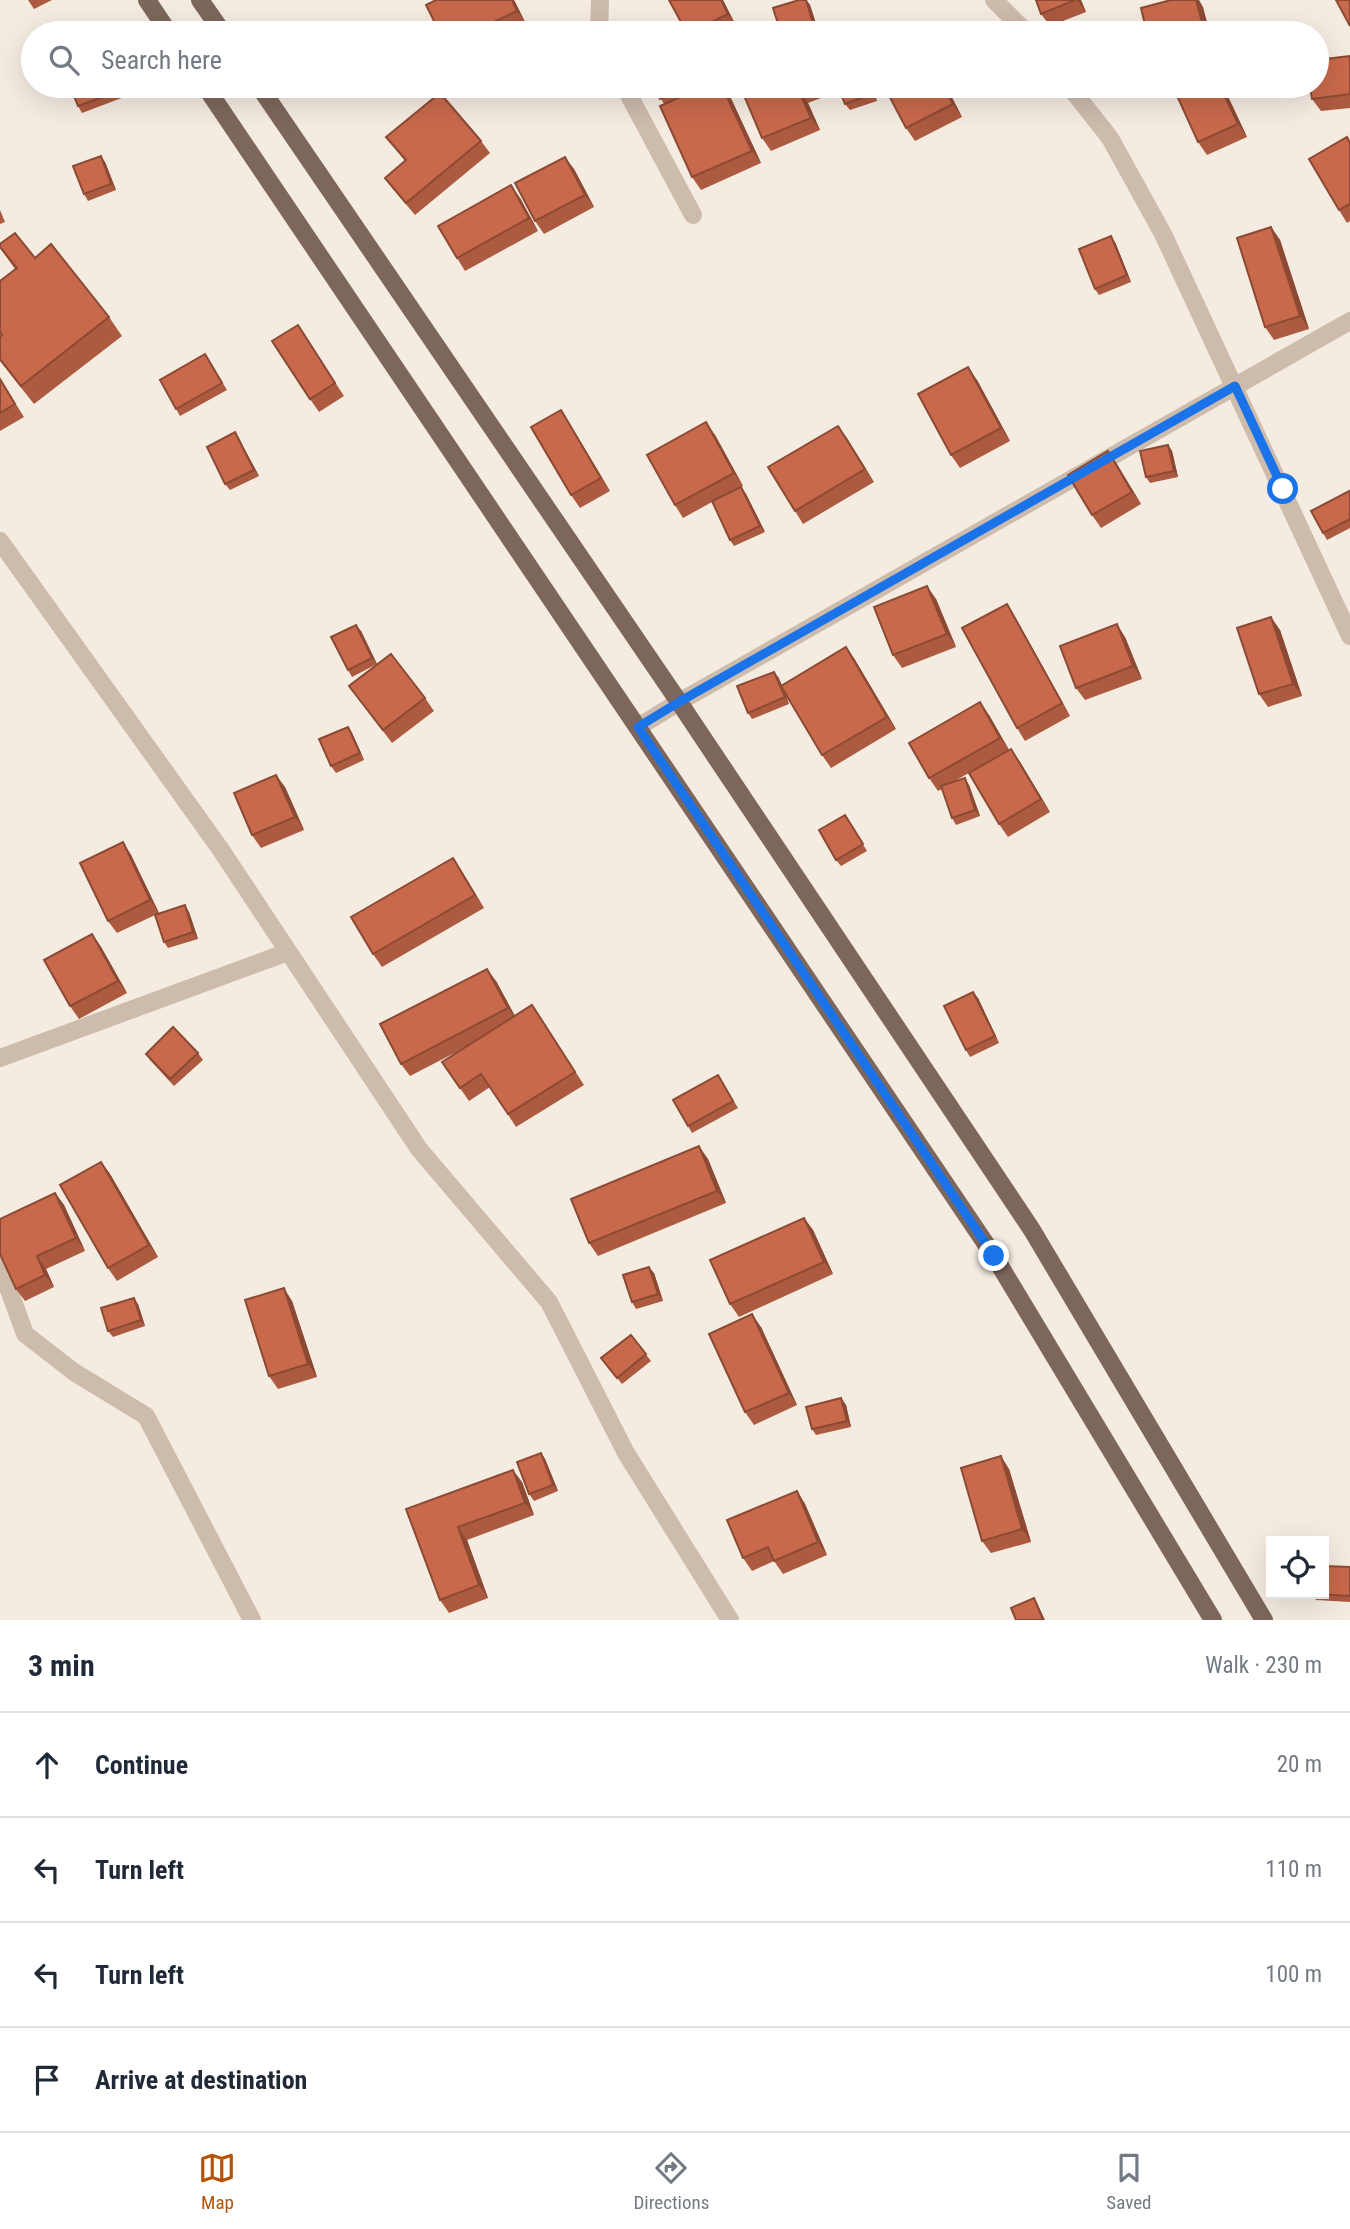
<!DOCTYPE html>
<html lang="en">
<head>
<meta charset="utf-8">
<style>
	:root { --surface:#fff; --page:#f2f2f3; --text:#1f2937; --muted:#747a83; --line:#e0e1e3; --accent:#b45309 }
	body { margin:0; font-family:"Roboto Condensed",sans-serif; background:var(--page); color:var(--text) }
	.controls { position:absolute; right:21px; bottom:21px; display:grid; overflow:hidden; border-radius:0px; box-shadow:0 7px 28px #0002 }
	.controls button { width:63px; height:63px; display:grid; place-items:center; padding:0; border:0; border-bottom:2px solid var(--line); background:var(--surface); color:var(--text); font:35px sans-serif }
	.stop { position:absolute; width:21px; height:21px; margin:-16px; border:5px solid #1a73e8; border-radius:50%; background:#fff }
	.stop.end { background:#1a73e8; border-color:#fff; box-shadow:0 2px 7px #0008 }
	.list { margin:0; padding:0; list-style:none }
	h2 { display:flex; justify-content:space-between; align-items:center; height:91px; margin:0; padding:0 28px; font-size:30px }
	h2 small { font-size:23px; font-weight:400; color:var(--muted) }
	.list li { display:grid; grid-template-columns:46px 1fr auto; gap:21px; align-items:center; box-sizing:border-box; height:105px; padding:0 28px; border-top:2px solid var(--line) }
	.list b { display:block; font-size:26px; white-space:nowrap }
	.list em { font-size:23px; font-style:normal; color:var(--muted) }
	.icon { flex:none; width:38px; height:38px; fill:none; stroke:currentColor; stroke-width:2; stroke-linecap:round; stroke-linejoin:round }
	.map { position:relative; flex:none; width:1350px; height:1620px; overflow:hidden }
	.search { position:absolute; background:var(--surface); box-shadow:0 7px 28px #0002; left:21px; right:21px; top:21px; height:77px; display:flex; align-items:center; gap:18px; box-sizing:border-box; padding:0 24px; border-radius:38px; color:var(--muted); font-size:26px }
	.sheet { height:511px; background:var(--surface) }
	nav { display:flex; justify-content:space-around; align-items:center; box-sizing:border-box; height:98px; border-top:2px solid var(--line); background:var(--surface); font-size:19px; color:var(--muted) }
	nav a { display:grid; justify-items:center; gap:4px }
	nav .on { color:var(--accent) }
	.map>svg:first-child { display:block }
</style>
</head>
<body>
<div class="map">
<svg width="1350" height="1620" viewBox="0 0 1350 1620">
	<rect width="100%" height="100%" fill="#f4ebe1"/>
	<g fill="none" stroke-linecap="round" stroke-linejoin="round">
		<g stroke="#cdbbac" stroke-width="18">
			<polyline points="994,0 1027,33"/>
			<polyline points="599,33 600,0"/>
			<polyline points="624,86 693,215"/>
			<polyline points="1069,86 1110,138 1163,234 1350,636"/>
			<polyline points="0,541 221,850 419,1149 549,1302 626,1453 730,1620"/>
			<polyline points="638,727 679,702 1350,321"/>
			<polyline points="0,1058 288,952"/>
			<polyline points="0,1265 25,1334 74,1372 146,1416 252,1620"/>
		</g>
		<g stroke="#7d675c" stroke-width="18">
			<polyline points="147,0 169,33"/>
			<polyline points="200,0 223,33"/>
			<polyline points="205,86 994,1256 1213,1620"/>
			<polyline points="259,86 679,702 1032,1230 1264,1620"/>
		</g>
	</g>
	<g fill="#ac5a40">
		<polygon points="28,0 52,0 34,9"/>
		<polygon points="514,0 526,24 506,33 440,33"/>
		<polygon points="669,0 723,0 736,26 723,33 687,33"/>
		<polygon points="799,0 806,0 810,5 818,30 806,33 781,33"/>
		<polygon points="1036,0 1081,0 1086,12 1050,26 1041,14"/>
		<polygon points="1350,56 1350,108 1321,111 1312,99"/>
		<polygon points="70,86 123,86 127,96 82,113 78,106"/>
		<polygon points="654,86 724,86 728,92 761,163 701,190 692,177 664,104"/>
		<polygon points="740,86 821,86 826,96 808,103 820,130 771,151 762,138"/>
		<polygon points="838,86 871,86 877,101 850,110 845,104"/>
		<polygon points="946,86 962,117 915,141 906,128"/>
		<polygon points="1223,86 1247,137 1207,155 1198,142"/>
		<polygon points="386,137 481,141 490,153 415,215 394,190 385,178 405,161"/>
		<polygon points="1347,137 1350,142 1350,221 1347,223 1339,210"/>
		<polygon points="105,162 116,190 88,201 84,194"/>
		<polygon points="574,169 594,207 544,234 535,221"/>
		<polygon points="520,198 538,231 465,271 457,258"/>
		<polygon points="0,210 5,222 0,224"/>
		<polygon points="1271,227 1280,240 1309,329 1274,340 1265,327"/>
		<polygon points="1115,242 1131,282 1099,295 1095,289"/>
		<polygon points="0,248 35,258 109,317 122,336 34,404 0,361 0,337 1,336 0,334 0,281 15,269"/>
		<polygon points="306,338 344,396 319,412 310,399"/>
		<polygon points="205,354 227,390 180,416 176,409"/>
		<polygon points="0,379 24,417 0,431"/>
		<polygon points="977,380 1010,441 960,468 951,455"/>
		<polygon points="561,410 569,423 610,491 580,508 571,495"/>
		<polygon points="838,426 874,482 803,524 795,511"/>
		<polygon points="235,432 259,476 230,490 225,484"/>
		<polygon points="715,435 743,486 731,492 741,487 746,494 765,532 734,546 730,540 712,502 683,518 675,505"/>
		<polygon points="1168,445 1172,451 1178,477 1150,483 1146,477"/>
		<polygon points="1108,451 1141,504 1101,528 1092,515"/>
		<polygon points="1350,493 1350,528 1327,540 1323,533"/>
		<polygon points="936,599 956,647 902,668 893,655"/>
		<polygon points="1007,604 1015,617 1070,716 1025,741 1017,728"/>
		<polygon points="1280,630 1302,696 1268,707 1259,694"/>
		<polygon points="361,631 377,664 352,677 348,670"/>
		<polygon points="1125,637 1142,679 1085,700 1076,688"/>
		<polygon points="846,647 855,660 896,729 831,768 822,755 785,693 789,704 752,719 748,713 774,672 782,685"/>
		<polygon points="349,686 425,698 434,711 392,743"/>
		<polygon points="989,715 1009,750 953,782 969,785 980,816 956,825 952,818 942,789 938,791 929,778"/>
		<polygon points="348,727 352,733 364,760 336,773 331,766"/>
		<polygon points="1011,749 1020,762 1050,812 1008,837 999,824"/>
		<polygon points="285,787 304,830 261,848 252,835"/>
		<polygon points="845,815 867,851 841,866 836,860"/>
		<polygon points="123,842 131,855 159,913 189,912 198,939 168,948 164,942 155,915 117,933 108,921"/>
		<polygon points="453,858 484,908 382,967 373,954"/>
		<polygon points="92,934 101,947 127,993 79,1019 70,1006"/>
		<polygon points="496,981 515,1016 541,1018 584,1085 516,1127 490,1087 469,1101 442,1062 464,1048 410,1076 401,1064"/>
		<polygon points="978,998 999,1043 970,1057 966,1050"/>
		<polygon points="198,1053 203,1060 174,1086 150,1060 146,1054"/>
		<polygon points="718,1075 738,1108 692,1133 688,1126"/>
		<polygon points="708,1159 726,1203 598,1256 589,1243"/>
		<polygon points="101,1162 110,1174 158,1257 117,1281 108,1268"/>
		<polygon points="55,1193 64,1205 85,1251 46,1269 54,1287 25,1301 16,1289"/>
		<polygon points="804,1218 813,1230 833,1274 739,1317 730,1304"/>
		<polygon points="654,1273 663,1301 636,1309 632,1302"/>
		<polygon points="292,1301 317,1377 278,1389 269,1376"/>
		<polygon points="138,1304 145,1326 113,1337 108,1331"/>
		<polygon points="761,1327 797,1405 754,1425 745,1412"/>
		<polygon points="631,1335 651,1361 622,1384 601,1358"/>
		<polygon points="841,1398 846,1405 851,1427 816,1435 812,1429"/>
		<polygon points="541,1453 545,1459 558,1491 534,1501 529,1494"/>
		<polygon points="1009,1469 1031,1542 991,1553 982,1541"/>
		<polygon points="522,1482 534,1515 467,1540 488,1598 449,1613 440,1600 406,1509"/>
		<polygon points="797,1491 805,1504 827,1555 783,1574 774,1561 752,1571 743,1558"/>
		<polygon points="1350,1567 1350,1602 1316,1600 1312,1594"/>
	</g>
	<g fill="#8c4a34">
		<polygon points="512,0 514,0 526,24 517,11"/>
		<polygon points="721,0 723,0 736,26 728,14"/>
		<polygon points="806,0 810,5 818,30 813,23"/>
		<polygon points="1077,0 1081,0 1086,12"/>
		<polygon points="1196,0 1199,0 1203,7 1210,33 1205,33"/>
		<polygon points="722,86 724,86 728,92 761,163 752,151"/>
		<polygon points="869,86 871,86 877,101 872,94"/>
		<polygon points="943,86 946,86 962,117 953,104"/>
		<polygon points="1220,86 1223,86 1247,137 1238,124"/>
		<polygon points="799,91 808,103 820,130 811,118"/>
		<polygon points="101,156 105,162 116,190 111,184"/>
		<polygon points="565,157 574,169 594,207 585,195"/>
		<polygon points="511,185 520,198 538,231 529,218"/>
		<polygon points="1271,227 1280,240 1309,329 1300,316"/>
		<polygon points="1111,236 1115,242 1131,282 1127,275"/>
		<polygon points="968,367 977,380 1010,441 1001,428"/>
		<polygon points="561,410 569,423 610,491 601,478"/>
		<polygon points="706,422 715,435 743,486 734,473"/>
		<polygon points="838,426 847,438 874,482 865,469"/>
		<polygon points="235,432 239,439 259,476 254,470"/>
		<polygon points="1168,445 1172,451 1178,477 1174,471"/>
		<polygon points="1108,451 1117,464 1141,504 1132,492"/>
		<polygon points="741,487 746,494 765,532 760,526"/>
		<polygon points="927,586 936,599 956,647 947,634"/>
		<polygon points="1007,604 1015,617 1070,716 1062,703"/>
		<polygon points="1271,617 1280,630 1302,696 1293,684"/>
		<polygon points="1117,624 1125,637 1142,679 1133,666"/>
		<polygon points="356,625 361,631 377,664 372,658"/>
		<polygon points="846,647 855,660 896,729 887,717"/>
		<polygon points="774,672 779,678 789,704 785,697"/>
		<polygon points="980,702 989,715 1009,750 1000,738"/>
		<polygon points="348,727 352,733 364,760 360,753"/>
		<polygon points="1011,749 1020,762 1050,812 1041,799"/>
		<polygon points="276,775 285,787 304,830 295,817"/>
		<polygon points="965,778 969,785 980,816 975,810"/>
		<polygon points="123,842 131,855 159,913 150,900"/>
		<polygon points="453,858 461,870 484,908 475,895"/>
		<polygon points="185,905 189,912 198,939 193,932"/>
		<polygon points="92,934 101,947 127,993 118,981"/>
		<polygon points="487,969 496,981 517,1020 508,1008"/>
		<polygon points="973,992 978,998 999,1043 995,1036"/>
		<polygon points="699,1146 708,1159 726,1203 717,1191"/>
		<polygon points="101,1162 110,1174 158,1257 149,1245"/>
		<polygon points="55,1193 64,1205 85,1251 76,1238"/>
		<polygon points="804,1218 813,1230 833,1274 824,1262"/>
		<polygon points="37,1256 46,1269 54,1287 45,1275"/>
		<polygon points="649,1267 654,1273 663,1301 658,1294"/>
		<polygon points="284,1288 292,1301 317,1377 308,1364"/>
		<polygon points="134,1298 138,1304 145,1326 141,1320"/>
		<polygon points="752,1314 761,1327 797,1405 789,1393"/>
		<polygon points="841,1398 846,1405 851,1427 847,1421"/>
		<polygon points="541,1453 545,1459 558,1491 553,1485"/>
		<polygon points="1001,1456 1009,1469 1031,1542 1022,1529"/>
		<polygon points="513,1470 522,1482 534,1515 525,1503"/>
		<polygon points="797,1491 805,1504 827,1555 818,1542"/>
		<polygon points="458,1527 467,1540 488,1598 479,1585"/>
		<polygon points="1034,1598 1038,1605 1045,1620 1043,1620"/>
	</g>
	<g fill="#c8694b" stroke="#8c4a34" stroke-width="2">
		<polygon points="436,0 512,0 517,11 483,27 486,33 440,33 426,5"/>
		<polygon points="669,0 721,0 728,14 690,33 687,33"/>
		<polygon points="799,0 806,0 813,23 781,33 773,8"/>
		<polygon points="1036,0 1075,0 1041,14"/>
		<polygon points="1171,0 1196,0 1205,33 1147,33 1141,8"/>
		<polygon points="1336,0 1350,0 1350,26"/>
		<polygon points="913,28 916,33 903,33"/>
		<polygon points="1350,56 1350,94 1312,99 1310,86 1317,86 1317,60"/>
		<polygon points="70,86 121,86 122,90 78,106"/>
		<polygon points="654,86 689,86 660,99"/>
		<polygon points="705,86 722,86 752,151 692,177 660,106"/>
		<polygon points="740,86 811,86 799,91 811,118 762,138"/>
		<polygon points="838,86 869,86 872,94 845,104"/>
		<polygon points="884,86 943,86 953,104 906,128"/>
		<polygon points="1181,86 1220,86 1238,124 1198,142 1174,89"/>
		<polygon points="440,93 481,141 406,203 385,178 406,160 386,137"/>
		<polygon points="1347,137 1350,143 1350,204 1339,210 1309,159"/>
		<polygon points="101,156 111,184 84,194 73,166"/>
		<polygon points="565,157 585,195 535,221 515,183"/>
		<polygon points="511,185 529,218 457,258 438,226"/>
		<polygon points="1271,227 1300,316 1265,327 1237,238"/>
		<polygon points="15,233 35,258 51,244 109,317 21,386 0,359 0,337 2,335 0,332 0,281 17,268 0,247 0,244"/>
		<polygon points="1111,236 1127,275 1095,289 1079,249"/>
		<polygon points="298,325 335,383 310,399 272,341"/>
		<polygon points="205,354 222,383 176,409 160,380"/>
		<polygon points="968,367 1001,428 951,455 918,394"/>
		<polygon points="0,379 15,404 0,413"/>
		<polygon points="561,410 601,478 571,495 531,427"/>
		<polygon points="706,422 734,473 675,505 647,455"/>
		<polygon points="838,426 865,469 795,511 768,467"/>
		<polygon points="235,432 254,470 225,484 207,447"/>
		<polygon points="1168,445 1174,471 1146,477 1140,451"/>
		<polygon points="1108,451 1132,492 1092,515 1068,475"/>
		<polygon points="741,487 760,526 730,540 712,501"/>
		<polygon points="1349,491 1350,493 1350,519 1323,533 1311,511"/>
		<polygon points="927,586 947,634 893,655 874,607"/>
		<polygon points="1007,604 1062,703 1017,728 962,628"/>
		<polygon points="1271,617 1293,684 1259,694 1237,628"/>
		<polygon points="1117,624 1133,666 1076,688 1060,646"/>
		<polygon points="356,625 372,658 348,670 331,637"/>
		<polygon points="846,647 887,717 822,755 781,686"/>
		<polygon points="391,654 425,698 383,730 349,686"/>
		<polygon points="774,672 785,697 748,713 737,686"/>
		<polygon points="980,702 1000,738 929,778 909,743"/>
		<polygon points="348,727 360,753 331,766 319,739"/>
		<polygon points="1011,749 1041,799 999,824 969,773"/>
		<polygon points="276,775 295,817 252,835 234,793"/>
		<polygon points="965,778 975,810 952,818 941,786"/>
		<polygon points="845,815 863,844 836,860 819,830"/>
		<polygon points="123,842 150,900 108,921 80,863"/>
		<polygon points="453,858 475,895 373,954 351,917"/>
		<polygon points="185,905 193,932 164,942 155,915"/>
		<polygon points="92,934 118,981 70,1006 44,960"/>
		<polygon points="487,969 508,1008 401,1064 380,1024"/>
		<polygon points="973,992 995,1036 966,1050 944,1006"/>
		<polygon points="532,1005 575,1072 508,1114 481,1074 460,1088 442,1062"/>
		<polygon points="173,1027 198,1053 170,1079 146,1054"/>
		<polygon points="718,1075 733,1101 688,1126 673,1100"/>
		<polygon points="699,1146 717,1191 589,1243 571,1199"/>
		<polygon points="101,1162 149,1245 108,1268 60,1185"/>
		<polygon points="55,1193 76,1238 37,1256 45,1275 16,1289 0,1254 0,1219"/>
		<polygon points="804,1218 824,1262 730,1304 710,1260"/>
		<polygon points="649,1267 658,1294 632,1302 623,1275"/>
		<polygon points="284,1288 308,1364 269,1376 245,1300"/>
		<polygon points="134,1298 141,1320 108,1331 101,1308"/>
		<polygon points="752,1314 789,1393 745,1412 709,1334"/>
		<polygon points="631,1335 646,1354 617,1378 601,1358"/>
		<polygon points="841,1398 847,1421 812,1429 806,1407"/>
		<polygon points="541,1453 553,1485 529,1494 517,1462"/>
		<polygon points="1001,1456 1022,1529 982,1541 961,1468"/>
		<polygon points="513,1470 525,1503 458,1527 479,1585 440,1600 406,1509"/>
		<polygon points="797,1491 818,1542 774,1561 768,1547 743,1558 727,1520"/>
		<polygon points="1324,1566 1350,1567 1350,1596 1317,1594 1324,1594"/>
		<polygon points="1034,1598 1043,1620 1016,1620 1011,1608"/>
	</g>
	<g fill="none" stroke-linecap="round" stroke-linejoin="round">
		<polyline stroke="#1a73e8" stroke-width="9" points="994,1256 638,727 679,702 1235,386 1283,489"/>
	</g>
</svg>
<div class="controls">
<button><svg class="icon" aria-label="locate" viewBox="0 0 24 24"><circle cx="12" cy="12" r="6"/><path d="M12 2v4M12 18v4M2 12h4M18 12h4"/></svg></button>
</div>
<div class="stop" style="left:1283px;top:489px"></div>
<div class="stop end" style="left:994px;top:1256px"></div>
<div class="search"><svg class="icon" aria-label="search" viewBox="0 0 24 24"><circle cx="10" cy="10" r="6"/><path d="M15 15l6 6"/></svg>Search here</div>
</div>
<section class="sheet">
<h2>3 min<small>Walk · 230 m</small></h2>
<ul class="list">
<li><svg class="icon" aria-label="ahead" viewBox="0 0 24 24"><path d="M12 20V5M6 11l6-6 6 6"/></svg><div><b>Continue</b></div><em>20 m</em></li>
<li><svg class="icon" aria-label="left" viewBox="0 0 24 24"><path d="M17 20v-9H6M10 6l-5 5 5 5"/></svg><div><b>Turn left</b></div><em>110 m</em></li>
<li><svg class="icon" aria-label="left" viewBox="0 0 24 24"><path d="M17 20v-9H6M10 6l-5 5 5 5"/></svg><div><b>Turn left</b></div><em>100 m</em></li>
<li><svg class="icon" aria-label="arrive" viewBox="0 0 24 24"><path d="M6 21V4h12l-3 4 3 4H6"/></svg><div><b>Arrive at destination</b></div></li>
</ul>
</section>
<nav>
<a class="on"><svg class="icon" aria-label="map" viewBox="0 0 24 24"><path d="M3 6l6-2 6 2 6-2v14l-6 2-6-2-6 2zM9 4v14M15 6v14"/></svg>Map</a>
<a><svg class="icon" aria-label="directions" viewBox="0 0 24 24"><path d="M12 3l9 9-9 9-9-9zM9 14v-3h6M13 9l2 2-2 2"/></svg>Directions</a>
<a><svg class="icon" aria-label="saved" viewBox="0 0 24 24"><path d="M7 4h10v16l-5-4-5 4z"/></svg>Saved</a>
</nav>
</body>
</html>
